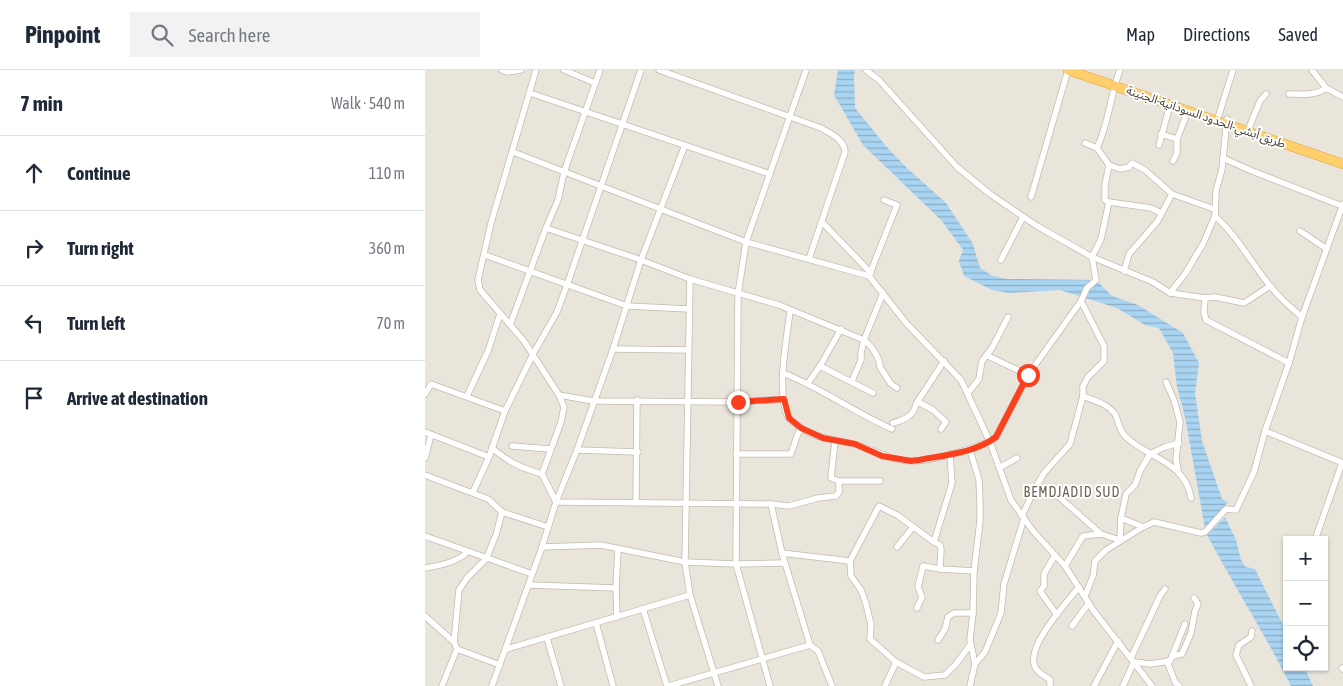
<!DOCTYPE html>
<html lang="en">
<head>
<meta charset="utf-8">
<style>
	:root { --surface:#fff; --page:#f2f2f3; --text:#1f2937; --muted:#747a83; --line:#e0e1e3 }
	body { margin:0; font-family:"Asap Condensed","Noto Sans Arabic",sans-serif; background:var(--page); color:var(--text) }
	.controls { position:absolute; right:15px; bottom:15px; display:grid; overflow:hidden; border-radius:0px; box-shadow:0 1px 4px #0004 }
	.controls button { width:45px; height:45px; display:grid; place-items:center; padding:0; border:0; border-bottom:1px solid var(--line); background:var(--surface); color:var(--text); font:25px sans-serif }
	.stop { position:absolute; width:15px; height:15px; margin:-11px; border:4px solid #fc3f1d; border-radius:50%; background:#fff }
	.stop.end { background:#fc3f1d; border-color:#fff; box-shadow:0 1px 5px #0008 }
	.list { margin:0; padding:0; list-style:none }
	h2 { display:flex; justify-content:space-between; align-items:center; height:65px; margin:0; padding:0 20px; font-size:21px }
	h2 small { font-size:16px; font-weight:400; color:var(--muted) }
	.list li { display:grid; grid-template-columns:32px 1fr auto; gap:15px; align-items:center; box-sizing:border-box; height:75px; padding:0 20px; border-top:1px solid var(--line) }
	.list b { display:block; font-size:19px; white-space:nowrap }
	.list em { font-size:16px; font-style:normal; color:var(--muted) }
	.icon { flex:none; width:28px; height:28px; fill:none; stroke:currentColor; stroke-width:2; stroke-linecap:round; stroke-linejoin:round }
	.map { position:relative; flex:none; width:918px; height:616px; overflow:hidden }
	header { display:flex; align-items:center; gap:30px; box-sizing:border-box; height:70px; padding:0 25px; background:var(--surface); border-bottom:1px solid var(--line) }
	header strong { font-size:24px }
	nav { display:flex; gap:28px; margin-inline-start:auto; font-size:18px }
	.search { width:350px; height:45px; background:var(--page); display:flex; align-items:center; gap:12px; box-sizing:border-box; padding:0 18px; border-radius:0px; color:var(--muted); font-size:19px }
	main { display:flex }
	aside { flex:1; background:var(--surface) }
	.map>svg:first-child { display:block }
</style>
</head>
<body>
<header>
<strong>Pinpoint</strong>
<div class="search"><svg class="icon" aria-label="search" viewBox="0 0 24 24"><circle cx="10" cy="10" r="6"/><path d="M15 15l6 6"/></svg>Search here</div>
<nav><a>Map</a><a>Directions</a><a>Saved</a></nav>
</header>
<main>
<aside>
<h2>7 min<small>Walk · 540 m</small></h2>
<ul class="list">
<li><svg class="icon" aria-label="ahead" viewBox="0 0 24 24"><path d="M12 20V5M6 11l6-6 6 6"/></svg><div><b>Continue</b></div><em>110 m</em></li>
<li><svg class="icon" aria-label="right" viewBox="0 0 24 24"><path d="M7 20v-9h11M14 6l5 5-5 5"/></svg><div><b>Turn right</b></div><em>360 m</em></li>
<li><svg class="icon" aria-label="left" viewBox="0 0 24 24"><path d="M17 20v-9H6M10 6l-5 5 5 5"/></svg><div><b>Turn left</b></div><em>70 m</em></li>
<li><svg class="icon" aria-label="arrive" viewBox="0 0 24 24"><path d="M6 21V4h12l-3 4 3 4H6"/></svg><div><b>Arrive at destination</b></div></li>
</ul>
</aside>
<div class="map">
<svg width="918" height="616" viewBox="0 0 918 616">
	<defs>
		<pattern id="water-rules" width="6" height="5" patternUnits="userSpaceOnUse" patternTransform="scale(1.25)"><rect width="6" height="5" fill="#a9d4f2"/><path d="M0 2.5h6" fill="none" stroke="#8caec5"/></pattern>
	</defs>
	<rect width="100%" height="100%" fill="#f6f3ec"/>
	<path fill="#eae5da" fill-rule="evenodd" d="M0,0H918V616H0ZM862,470H899V597H862Z"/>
	<g fill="url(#water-rules)">
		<polygon points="413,0 430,0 429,8 430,38 460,75 481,97 521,133 548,174 555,198 566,205 580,209 671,210 687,226 713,235 758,263 774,293 770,323 777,371 797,429 803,432 780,458 760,347 752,317 748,283 734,258 720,255 692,238 635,220 584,223 567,220 539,206 534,191 538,180 517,151 438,75 409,25"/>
		<path d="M800,447L811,470L816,490L821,497L830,499L862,563V597H879L888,616H866C840,564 809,516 782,465Z"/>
	</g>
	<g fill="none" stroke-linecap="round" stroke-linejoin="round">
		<g stroke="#c2bbae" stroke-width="7">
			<g id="minor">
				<polyline points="77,0 82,2 96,0"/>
				<polyline points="111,0 66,153 53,210 55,220 99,271 134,325 139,337 136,352 117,404"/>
				<polyline points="139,0 170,13"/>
				<path d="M234,0L396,58C405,63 420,70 420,82L384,189"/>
				<polyline points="441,0 454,10 532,97 565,124 612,156 667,187 728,212 745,223 780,228 790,227 819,233 845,216"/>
				<polyline points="887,0 901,18 918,27"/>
				<polyline points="105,23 345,104"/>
				<path d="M864,24C876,24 891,26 901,18"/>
				<polyline points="792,51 808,0"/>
				<polyline points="824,58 835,31 841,24"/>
				<polyline points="736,64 752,69"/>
				<polyline points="660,73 672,78"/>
				<polyline points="734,75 745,35"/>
				<polyline points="88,82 321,172 444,206 482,254 536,310 565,372 586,430 608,461 640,496 668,540 727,616"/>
				<polyline points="798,88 827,101 917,136"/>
				<polyline points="748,91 752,83 752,69 763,41"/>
				<polyline points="684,95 695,99 704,97 707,93 720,100 747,124 789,139"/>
				<polyline points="606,127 643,0"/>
				<polyline points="684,132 726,138 736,143"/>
				<path d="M790,146C813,167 827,194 846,217C855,228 866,238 877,247"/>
				<polyline points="397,152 446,203"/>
				<path d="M121,158L216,190L265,209L354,235L439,270C446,275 455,288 455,297L466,314L472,318"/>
				<polyline points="875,161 902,179"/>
				<polyline points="60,185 202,236 264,239"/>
				<polyline points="576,190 598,147"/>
				<polyline points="699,201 704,184 732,152 747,124"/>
				<polyline points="444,206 472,135 459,130"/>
				<polyline points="265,209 260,492 265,525 293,616"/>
				<polyline points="745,223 760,204 778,174 790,146 791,121 797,99 802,49"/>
				<polyline points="780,228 779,242 781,250 864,293"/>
				<path d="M365,241C362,268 351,322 363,347C365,350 369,352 372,355C390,370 411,369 432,375C452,381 465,391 487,391C505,391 557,378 571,367L603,305L656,231L662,218L671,210L667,187L676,169L684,132L680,130V115L684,95L672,78C684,53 685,26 695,0"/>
				<polyline points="85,255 121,158 133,130 139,102 175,0"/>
				<polyline points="416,259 395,296 448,323"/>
				<polyline points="188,279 263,280"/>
				<polyline points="561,285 603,305"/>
				<path d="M358,303C396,318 429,342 467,359"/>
				<polyline points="427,311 436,290 436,283 439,270 458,223"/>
				<polyline points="741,312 749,330 755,352 751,389 753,400"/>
				<polyline points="383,313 395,296"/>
				<polyline points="543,323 554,309 557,291 567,278 583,247"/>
				<polyline points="0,324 6,314 80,341 108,284 132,242 142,215 216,0"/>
				<polyline points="134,325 168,331 313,332 359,329"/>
				<polyline points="42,326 63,281 75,244"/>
				<path d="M658,326C668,330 686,335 691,346C694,354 694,360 701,367C724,389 760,391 766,428"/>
				<polyline points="493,332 508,340 521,352 516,359"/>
				<path d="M468,353C479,350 489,346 491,334L519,291"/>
				<polyline points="840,361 918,393"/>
				<polyline points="0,362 64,387"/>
				<polyline points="410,371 406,408 414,411 455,411"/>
				<polyline points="87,376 125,379"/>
				<path d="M67,378C85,393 94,397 117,404L131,432L346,434L357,483L385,575L393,581L407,616"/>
				<polyline points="152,380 213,382"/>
				<polyline points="545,380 554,410 555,433 555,451 549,501 548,543 545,570 550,594 545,616"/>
				<polyline points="311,384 366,384 372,366 376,358"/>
				<polyline points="525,384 527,413 509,472 515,475 516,479 515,499 549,501"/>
				<polyline points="0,388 6,365"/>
				<polyline points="574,398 592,388"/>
				<polyline points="0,405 63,429 77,442 123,457"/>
				<polyline points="48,422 64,387 80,341"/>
				<polyline points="608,422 633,426 676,464"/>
				<polyline points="211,433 212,330"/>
				<polyline points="346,434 364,436 393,428 411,426 414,422 414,411"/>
				<polyline points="597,446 608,422 619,403 645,374 658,326 658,316 663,307 679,291 679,276 656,231"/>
				<polyline points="696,448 718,457 729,452 776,463 780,462 801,439 811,440 829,402 840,361 864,293 877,247 918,134"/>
				<polyline points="0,466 107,504"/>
				<polyline points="890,470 917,393"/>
				<polyline points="117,477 176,475 260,492 311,494 360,493"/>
				<polyline points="472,477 488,457"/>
				<polyline points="357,483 425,491"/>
				<polyline points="630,485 619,504 619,516 615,521 632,545"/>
				<polyline points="640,496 658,466 676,464 695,470 696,448 701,424 710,415 715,401 725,384 740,377 754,373"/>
				<path d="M0,498C13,496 33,492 42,482"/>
				<polyline points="104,515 191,518 192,547"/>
				<polyline points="191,518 193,479"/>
				<polyline points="660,526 668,506 670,491 681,480 718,457"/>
				<polyline points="492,538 497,527 493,517 498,496 515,499"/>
				<polyline points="218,539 242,616"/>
				<polyline points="0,546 29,572 32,579 75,595"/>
				<polyline points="171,553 188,616"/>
				<polyline points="647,556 664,533"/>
				<polyline points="122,568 136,616"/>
				<polyline points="513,570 520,559 523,547 529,543 548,543"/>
				<polyline points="29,572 34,520 42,508 61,489 71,465 77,442"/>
				<polyline points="82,579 265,525"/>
				<polyline points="748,586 757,584 766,563 770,541 773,534 769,528"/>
				<polyline points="706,588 735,526 740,519"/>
				<polyline points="742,591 750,612 754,616"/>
				<polyline points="471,592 499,607 520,605 531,594 545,575"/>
				<polyline points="550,594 560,582 576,543 579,514 599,448"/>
				<polyline points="917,598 918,599"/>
				<polyline points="17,616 32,579"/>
				<polyline points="67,616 117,477 131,432 152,380 188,279 216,190 260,75"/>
				<polyline points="244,616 385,575"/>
				<polyline points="345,616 311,494 313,224 321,172 381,0"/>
				<polyline points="460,616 471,592 445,569 446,555 441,534 436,520 426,506 425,491 454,436 472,445 509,472"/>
				<path d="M625,616V610C620,606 613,603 610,597C600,577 642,532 654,517"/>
				<polyline points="669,616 693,571"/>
				<polyline points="698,616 709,592 725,594 745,591 760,554"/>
				<polyline points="826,616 811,585 814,575 826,567 827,561"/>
			</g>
		</g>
		<g stroke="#e0a43c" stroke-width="10">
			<polyline id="highway" points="643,0 918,94"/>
		</g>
		<use href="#minor" stroke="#fff" stroke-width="5.5"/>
		<use href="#highway" stroke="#ffcf6e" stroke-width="9"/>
	</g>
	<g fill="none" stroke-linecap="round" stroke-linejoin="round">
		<path stroke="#fc3f1d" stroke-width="6" d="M313,332L359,329L364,348L376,358L398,368L430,374L457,386L486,391L494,390C519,385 550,383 571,367L603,305"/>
	</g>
	<g text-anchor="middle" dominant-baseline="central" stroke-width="4" stroke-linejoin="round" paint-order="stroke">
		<g font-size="12" fill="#4b4439" stroke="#fff">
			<text transform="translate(781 47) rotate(19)">طريق أبشي-الحدود السودانية-الجنينة</text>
		</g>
		<g font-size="14" letter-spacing="1" fill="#6e6250" stroke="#fff">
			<text x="647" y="422">BEMDJADID SUD</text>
		</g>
	</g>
</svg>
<div class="controls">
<button>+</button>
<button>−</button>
<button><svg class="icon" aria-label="locate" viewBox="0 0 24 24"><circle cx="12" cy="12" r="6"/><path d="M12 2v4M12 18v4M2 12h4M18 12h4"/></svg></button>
</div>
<div class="stop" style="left:603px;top:305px"></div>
<div class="stop end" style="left:313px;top:332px"></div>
</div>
</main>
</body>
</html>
